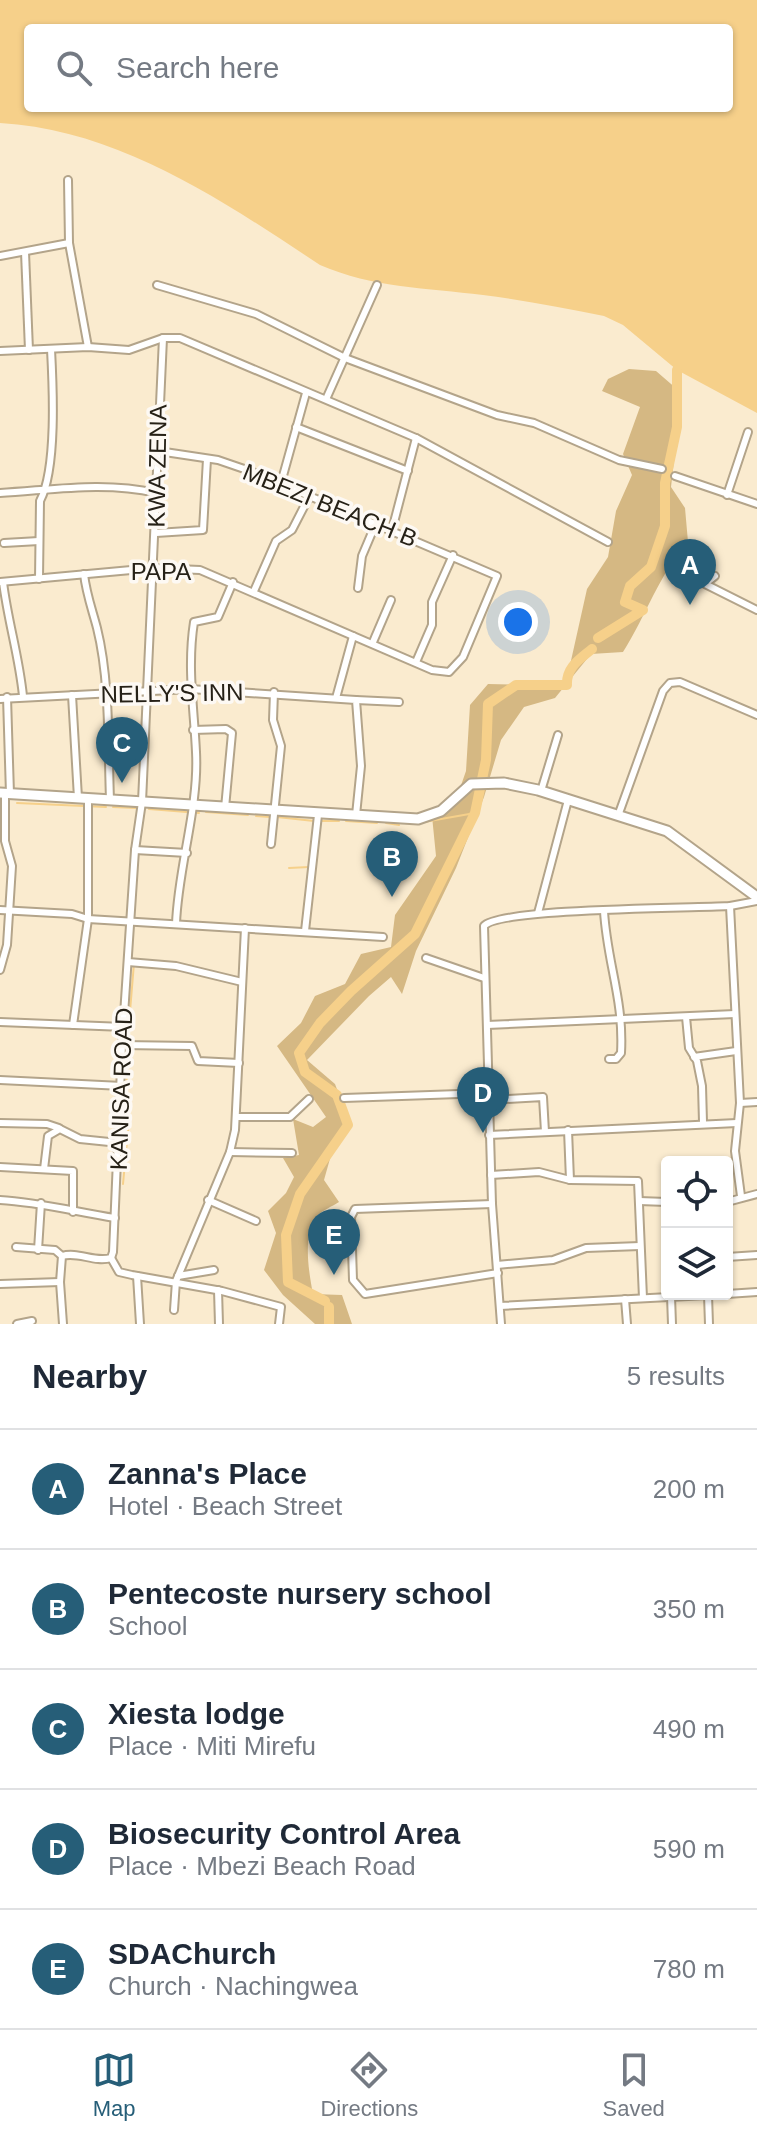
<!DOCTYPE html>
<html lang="en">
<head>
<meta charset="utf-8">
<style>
	:root { --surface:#fff; --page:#f2f2f3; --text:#1f2937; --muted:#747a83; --line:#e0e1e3; --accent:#265e78 }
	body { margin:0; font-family:Arial,sans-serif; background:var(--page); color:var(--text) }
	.controls { position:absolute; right:24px; bottom:24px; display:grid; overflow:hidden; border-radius:8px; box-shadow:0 2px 6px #0004 }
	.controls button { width:72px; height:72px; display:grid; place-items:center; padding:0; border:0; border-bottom:2px solid var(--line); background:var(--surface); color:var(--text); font:40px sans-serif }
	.you { position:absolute; left:518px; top:622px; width:28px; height:28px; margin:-20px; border:6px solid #fff; border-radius:50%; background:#1a73e8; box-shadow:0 0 0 12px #1a73e833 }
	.badge { display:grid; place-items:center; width:52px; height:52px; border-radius:50%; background:var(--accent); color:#fff; font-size:26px; font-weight:700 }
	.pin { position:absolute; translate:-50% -66px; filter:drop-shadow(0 2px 4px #0008) }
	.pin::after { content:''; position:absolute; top:42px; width:28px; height:24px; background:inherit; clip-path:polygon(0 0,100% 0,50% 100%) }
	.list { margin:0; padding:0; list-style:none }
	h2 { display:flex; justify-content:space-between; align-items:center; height:104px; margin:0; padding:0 32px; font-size:34px }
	h2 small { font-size:26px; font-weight:400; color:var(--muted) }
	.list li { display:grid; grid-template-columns:52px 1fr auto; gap:24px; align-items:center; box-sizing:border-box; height:120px; padding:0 32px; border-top:2px solid var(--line) }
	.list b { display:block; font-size:30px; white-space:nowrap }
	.list p { margin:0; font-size:26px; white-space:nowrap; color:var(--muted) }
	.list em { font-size:26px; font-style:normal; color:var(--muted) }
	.icon { flex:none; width:44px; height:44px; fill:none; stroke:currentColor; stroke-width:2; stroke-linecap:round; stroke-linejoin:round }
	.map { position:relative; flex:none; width:757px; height:1324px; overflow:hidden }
	.search { position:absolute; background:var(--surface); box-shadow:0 2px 6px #0004; left:24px; right:24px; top:24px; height:88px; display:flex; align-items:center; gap:20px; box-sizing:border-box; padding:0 28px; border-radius:8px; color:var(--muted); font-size:30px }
	.sheet { height:704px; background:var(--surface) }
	nav { display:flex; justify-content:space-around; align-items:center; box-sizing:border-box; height:112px; border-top:2px solid var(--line); background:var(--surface); font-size:22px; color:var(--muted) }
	nav a { display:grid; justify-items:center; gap:4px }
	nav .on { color:var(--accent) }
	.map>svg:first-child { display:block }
</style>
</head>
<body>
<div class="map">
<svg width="757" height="1324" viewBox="0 0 757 1324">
	<rect width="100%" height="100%" fill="#faebcf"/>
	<path fill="#d5b883" d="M629,369L656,371L678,390V425L671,487L685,508L688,542C659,574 646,616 623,652L591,654L555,698L524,707L501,740L484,797L456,868L416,951L402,994L391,977L369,996L307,1060L335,1084L350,1124L333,1148L324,1180L339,1202C333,1206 321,1211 317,1216C302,1235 309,1273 313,1294L342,1295L352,1324H315L283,1295L264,1270L276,1233L268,1211L286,1193L294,1177L283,1158L299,1155L293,1119L313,1127L326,1117L277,1046L301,1023L315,996L345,984L361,954L391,947L395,915L436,856L432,816L458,794L466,771L470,705L488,684L560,686L566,683L587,589L608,557L616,511L632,475L623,454L640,407L602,391L608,379Z"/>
	<path fill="#f6d08a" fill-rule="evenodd" d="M0,0H757V413L677,370L623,325L604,316C564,308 524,300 483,295C427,288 373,288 320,265C223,201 120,130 0,123ZM28,28H729V108H28Z"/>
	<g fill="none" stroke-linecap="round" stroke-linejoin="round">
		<g stroke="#f6d08a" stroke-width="2">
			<polyline points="17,803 106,807"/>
			<polyline points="113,807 136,808"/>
			<polyline points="149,809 199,813"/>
			<polyline points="206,812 248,815"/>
			<polyline points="256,816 270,817"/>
			<polyline points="277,817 314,821 310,860"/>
			<polyline points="321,821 339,821"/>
			<polyline points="346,821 377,823"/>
			<polyline points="424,822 475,813"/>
			<polyline points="386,823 399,825"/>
			<polyline points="289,868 309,867"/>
			<polyline points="123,1184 128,1130 126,1060 134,963"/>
		</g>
		<g stroke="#f6d08a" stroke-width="10">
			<polyline points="598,638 643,610 625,602 630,586 651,567 665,526 665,483 677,427 677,370"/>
			<path d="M325,1301L288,1282L286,1235L300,1194L348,1125L337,1095L305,1072L299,1053L320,1023L351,991L415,934L475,813L486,760L488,704L516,685H567C566,667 580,659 592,649"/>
			<polyline points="329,1307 329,1324"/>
		</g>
		<g stroke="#b3a48a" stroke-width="10">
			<g id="minor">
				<polyline points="68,180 69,243 88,347"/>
				<polyline points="25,252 29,350"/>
				<polyline points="0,256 69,243"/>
				<polyline points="157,285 256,314 345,358 497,415 534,423 619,460 662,469"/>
				<polyline points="0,351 88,347 129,350 163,338 180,338 416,438 608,542"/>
				<polyline points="327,397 377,285"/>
				<polyline points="296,427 408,471"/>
				<polyline points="675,476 757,504"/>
				<polyline points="281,483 306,393"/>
				<path d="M0,493C53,490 104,481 156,493"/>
				<polyline points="727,495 748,432"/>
				<polyline points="392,530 416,438"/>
				<polyline points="156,533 203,530 207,459"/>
				<polyline points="4,543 39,541"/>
				<path d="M84,574C86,593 92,609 97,628C110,680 108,746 110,800"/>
				<polyline points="715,576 705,584 757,610"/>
				<path d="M39,579L40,501C57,469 53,387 51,349"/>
				<polyline points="0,582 153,568 200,570 432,670 449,672 463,657 497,576 253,472 218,460 158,451"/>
				<path d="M3,582C8,622 19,656 23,696"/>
				<polyline points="358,588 362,556 376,523"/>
				<polyline points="254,591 276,541 292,530 310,495"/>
				<polyline points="373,642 391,600"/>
				<polyline points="416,662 432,625 432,602 453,555"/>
				<polyline points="72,695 78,798"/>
				<polyline points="7,697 10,794"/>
				<polyline points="336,698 353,636"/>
				<polyline points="0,699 190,689 356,700 361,766 356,815"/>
				<polyline points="356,700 399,702"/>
				<polyline points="193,730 226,729 232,733 225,808"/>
				<polyline points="541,791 558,735"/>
				<polyline points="618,816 663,691 670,683 680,682 757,715"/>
				<polyline points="271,844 281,746 273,720 274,692"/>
				<polyline points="135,850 187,853"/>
				<polyline points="730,906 740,1103 735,1151 741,1196"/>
				<polyline points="0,910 72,914 88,919 383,937"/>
				<path d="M604,911C607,963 624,999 621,1053L616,1059H609"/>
				<polyline points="538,913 568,800"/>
				<path d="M176,924C178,867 199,808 196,752C194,708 187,667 194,622L218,617L233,582"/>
				<polyline points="305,931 318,815"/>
				<polyline points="426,958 484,978"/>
				<polyline points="128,962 176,966 242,982"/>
				<polyline points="0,970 7,945 12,866 5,841 5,793"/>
				<polyline points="686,1017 689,1048 697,1061 702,1086 703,1122"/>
				<polyline points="0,1022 124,1027"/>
				<polyline points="73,1025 88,919 88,799"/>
				<polyline points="487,1025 735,1014"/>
				<polyline points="122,1045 192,1046 198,1061 239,1063"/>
				<polyline points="694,1057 736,1051"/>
				<polyline points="0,1080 122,1086"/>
				<polyline points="344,1098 488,1093"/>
				<polyline points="488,1100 543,1097 545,1132"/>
				<polyline points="740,1103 757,1102"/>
				<polyline points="236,1117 290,1117 309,1099"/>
				<polyline points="0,1123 47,1124 59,1128"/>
				<polyline points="568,1130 570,1180"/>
				<polyline points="489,1135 737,1123"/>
				<polyline points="230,1152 292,1153"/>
				<polyline points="0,1167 73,1171 73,1212"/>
				<polyline points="44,1169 48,1136 60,1129 80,1139 119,1143"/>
				<polyline points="491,1175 539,1172 570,1180 638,1181 643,1298"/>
				<path d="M0,1200C39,1202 76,1212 115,1218"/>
				<polyline points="208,1200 256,1221"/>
				<polyline points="639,1201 667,1202"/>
				<polyline points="727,1202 757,1194"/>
				<polyline points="492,1204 355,1209 351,1217 353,1280 365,1294 498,1273"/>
				<polyline points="667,1227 667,1249"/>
				<polyline points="16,1247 55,1250 62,1256"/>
				<polyline points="38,1250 41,1203"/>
				<polyline points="727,1257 757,1255"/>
				<polyline points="111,1258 119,1272 132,1275 222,1291 281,1307 279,1324"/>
				<polyline points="497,1265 553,1260 586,1248 640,1246"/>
				<polyline points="137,1276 140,1324"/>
				<polyline points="178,1276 214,1270"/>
				<polyline points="0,1284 60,1282"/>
				<polyline points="218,1290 219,1324"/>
				<polyline points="727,1294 757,1292"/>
				<polyline points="708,1295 709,1324"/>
				<polyline points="671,1296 672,1324"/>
				<polyline points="625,1299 627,1324"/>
				<polyline points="500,1306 726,1294"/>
				<polyline points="174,1310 176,1281 230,1152 235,1130 245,928"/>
				<polyline points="17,1324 32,1321"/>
				<path d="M63,1324L60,1282L62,1256C78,1251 94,1263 111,1258L113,1252L122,1045L135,850L142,802L163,338"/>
				<path d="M501,1324L492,1204L484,926C499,908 694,908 730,906L757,901"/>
			</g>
		</g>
		<g stroke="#b3a48a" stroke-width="13">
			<polyline id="primary" points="0,793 418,819 441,811 471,784 504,783 538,790 667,831 757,897"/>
		</g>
		<use href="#minor" stroke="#fff" stroke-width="6"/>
		<use href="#primary" stroke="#fff" stroke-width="9"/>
	</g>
	<g text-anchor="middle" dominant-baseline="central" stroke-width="7" stroke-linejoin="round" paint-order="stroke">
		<g font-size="24" fill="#262117" stroke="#fdf9f4">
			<text transform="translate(157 466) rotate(-89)">KWA ZENA</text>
			<text transform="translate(330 505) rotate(22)">MBEZI BEACH B</text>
			<text x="161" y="571">PAPA</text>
			<text transform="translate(172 693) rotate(-1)">NELLY'S INN</text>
			<text transform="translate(121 1089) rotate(-88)">KANISA ROAD</text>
		</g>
	</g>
</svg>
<div class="controls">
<button><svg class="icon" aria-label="locate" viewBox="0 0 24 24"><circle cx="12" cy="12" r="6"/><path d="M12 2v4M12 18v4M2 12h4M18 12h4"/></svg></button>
<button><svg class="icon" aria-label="layers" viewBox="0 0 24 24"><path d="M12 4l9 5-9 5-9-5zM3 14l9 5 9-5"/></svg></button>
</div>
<div class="you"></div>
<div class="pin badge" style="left:690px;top:605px">A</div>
<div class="pin badge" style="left:392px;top:897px">B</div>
<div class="pin badge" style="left:122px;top:783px">C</div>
<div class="pin badge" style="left:483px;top:1133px">D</div>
<div class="pin badge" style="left:334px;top:1275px">E</div>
<div class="search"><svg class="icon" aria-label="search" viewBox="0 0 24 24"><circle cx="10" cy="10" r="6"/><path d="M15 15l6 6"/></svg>Search here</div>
</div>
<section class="sheet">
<h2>Nearby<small>5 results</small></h2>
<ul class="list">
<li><span class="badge">A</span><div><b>Zanna's Place</b><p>Hotel · Beach Street</p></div><em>200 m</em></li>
<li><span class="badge">B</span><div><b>Pentecoste nursery school</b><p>School</p></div><em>350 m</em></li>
<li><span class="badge">C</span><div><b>Xiesta lodge</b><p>Place · Miti Mirefu</p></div><em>490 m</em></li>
<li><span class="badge">D</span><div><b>Biosecurity Control Area</b><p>Place · Mbezi Beach Road</p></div><em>590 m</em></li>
<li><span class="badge">E</span><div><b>SDAChurch</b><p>Church · Nachingwea</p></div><em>780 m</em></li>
</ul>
</section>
<nav>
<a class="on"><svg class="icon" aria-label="map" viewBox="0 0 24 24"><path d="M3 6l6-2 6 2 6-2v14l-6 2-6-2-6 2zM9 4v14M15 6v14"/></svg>Map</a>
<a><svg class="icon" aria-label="directions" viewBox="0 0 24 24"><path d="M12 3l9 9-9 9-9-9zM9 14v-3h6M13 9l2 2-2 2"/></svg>Directions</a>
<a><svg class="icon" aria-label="saved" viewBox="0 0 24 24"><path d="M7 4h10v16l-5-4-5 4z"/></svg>Saved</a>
</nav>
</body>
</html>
